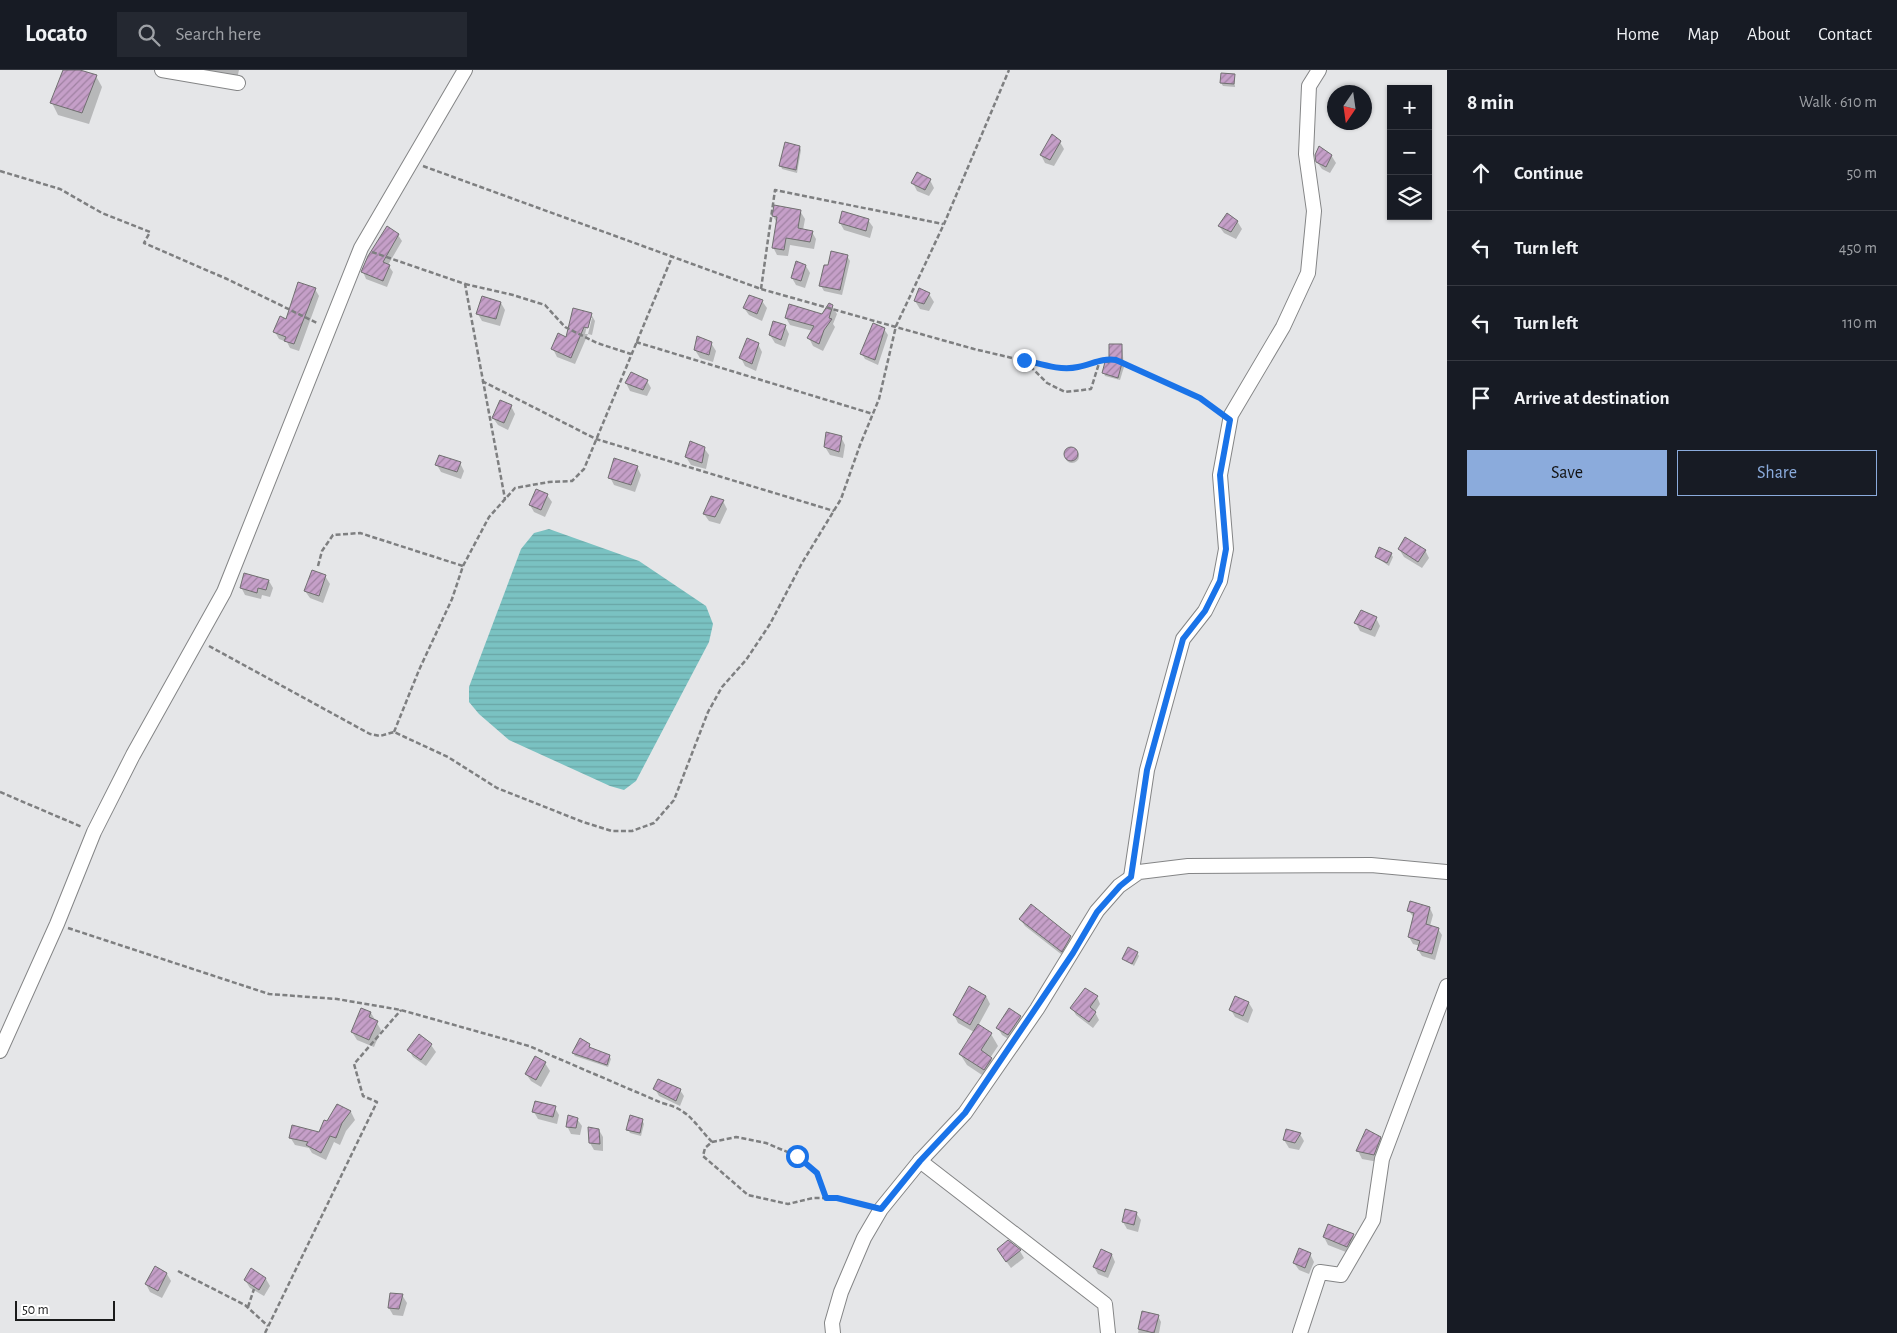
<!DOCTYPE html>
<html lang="en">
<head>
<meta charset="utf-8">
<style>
	:root { --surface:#171b24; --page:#242831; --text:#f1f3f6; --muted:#9ea1a6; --line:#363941; --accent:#8babdc }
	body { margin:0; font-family:"Alegreya Sans",sans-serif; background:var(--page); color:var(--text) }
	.controls { position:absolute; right:15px; top:15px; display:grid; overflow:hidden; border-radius:0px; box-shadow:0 1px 4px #0004 }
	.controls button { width:45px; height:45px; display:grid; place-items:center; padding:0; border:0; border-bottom:1px solid var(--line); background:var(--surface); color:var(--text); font:25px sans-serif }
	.compass { position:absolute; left:1327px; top:15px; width:45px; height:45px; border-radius:50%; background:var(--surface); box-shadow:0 1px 4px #0004; rotate:193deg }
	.scale { position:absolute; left:15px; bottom:12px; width:100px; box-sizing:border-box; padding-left:5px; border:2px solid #1a1b1b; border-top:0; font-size:14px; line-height:18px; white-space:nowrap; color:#1a1b1b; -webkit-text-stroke:4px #fff; paint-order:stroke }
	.stop { position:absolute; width:15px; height:15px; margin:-11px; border:4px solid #1a73e8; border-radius:50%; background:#fff }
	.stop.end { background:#1a73e8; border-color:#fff; box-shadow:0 1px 5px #0008 }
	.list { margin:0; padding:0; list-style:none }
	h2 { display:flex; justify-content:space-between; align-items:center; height:65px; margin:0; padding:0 20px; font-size:21px }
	h2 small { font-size:16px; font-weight:400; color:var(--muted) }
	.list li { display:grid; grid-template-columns:32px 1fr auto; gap:15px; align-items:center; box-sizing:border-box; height:75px; padding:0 20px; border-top:1px solid var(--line) }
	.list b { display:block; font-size:19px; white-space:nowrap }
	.list em { font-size:16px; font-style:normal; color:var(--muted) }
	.actions { display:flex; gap:10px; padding:15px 20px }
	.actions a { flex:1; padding:11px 0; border:1px solid var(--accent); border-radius:0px; text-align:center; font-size:18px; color:var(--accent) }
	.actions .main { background:var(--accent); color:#111 }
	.icon { flex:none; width:28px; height:28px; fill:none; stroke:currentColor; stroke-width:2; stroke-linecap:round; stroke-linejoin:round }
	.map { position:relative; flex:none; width:1447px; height:1263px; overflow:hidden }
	header { display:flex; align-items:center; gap:30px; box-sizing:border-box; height:70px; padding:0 25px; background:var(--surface); border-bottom:1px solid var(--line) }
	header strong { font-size:24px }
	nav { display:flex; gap:28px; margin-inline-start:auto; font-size:18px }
	.search { width:350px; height:45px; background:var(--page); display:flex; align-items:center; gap:12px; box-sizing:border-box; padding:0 18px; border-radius:0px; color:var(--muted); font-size:19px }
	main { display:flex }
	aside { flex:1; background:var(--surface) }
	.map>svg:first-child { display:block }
</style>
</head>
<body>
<header>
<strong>Locato</strong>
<div class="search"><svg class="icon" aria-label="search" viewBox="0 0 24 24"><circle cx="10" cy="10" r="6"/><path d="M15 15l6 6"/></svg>Search here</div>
<nav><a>Home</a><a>Map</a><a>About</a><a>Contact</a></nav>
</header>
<main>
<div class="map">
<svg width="1447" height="1263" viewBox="0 0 1447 1263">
	<defs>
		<pattern id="water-rules" width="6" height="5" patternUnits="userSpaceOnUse" patternTransform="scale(1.25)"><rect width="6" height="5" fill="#7ac2c2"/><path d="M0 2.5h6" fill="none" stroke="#69a6a6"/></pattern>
		<pattern id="building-hatch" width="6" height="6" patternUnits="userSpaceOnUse" patternTransform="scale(1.25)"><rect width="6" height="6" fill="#c59fc8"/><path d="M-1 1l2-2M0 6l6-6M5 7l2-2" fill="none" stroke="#9f81a2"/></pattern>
	</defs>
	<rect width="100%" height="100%" fill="#e5e6e8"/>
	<polygon fill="url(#water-rules)" points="549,459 639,491 706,536 713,554 709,572 636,711 624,720 610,716 509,670 479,644 469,632 469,617 521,479 534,463"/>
	<g fill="#0003" fill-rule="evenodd">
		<polygon points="65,0 76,0 96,6 102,17 89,54 58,45 52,33"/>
		<polygon points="201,0 239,0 237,9"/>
		<polygon points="1234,6 1235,17 1223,16 1221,13"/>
		<polygon points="1060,72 1064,79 1054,96 1045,93 1041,85"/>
		<polygon points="800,77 801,80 797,103 782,99 781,96"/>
		<polygon points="1331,85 1336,93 1330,103 1322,99 1317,92"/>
		<polygon points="930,110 934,118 929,126 917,121 913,113"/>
		<polygon points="800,141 805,149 803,160 812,162 816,169 814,179 790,175 788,186 777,185 773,177 777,153 773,146"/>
		<polygon points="868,150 873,157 870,168 844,160 840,153"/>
		<polygon points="1237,151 1242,159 1236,169 1224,163 1219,156"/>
		<polygon points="398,165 402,171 388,195 393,202 387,217 366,209 363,202"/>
		<polygon points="847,186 850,191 842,225 824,221 821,216 829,197"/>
		<polygon points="806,196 810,203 805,218 796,215 792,208"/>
		<polygon points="315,219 319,226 299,281 290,278 287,272 279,269 275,262"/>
		<polygon points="919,219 929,224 934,232 929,241 920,239 915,231"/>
		<polygon points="762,231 767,238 762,251 749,245 744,238"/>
		<polygon points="501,233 505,240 500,256 482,251 478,244"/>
		<polygon points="832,236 837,244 833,254 835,257 823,281 813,276 809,268 813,261 790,255 786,248 822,246"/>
		<path d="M591,244L595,251L592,265L588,264L575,294L557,287L553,279ZM589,248H592L588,264H585Z"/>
		<polygon points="785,256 789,264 785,277 775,273 770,265"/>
		<polygon points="884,259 888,265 878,295 865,289 862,284"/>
		<polygon points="711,273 716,281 713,292 700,288 695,280"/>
		<polygon points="758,274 762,282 756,301 745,296 741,288"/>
		<polygon points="1122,275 1124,297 1120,310 1105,306 1104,303"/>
		<polygon points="647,311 651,318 647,326 630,321 626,313"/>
		<polygon points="511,336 515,344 508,360 498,355 493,348"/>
		<polygon points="841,367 845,375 843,388 830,385 825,377"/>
		<polygon points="704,378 709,385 706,399 691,395 686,387"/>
		<circle cx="1072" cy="386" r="7"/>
		<polygon points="460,393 464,401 461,409 441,402 437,395"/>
		<polygon points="637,397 641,405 635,422 614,415 610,407"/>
		<polygon points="547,425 552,432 545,447 534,442 530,435"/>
		<polygon points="723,431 727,439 720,454 709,451 704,444"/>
		<polygon points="1399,479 1425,480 1429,488 1422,498 1404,487"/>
		<polygon points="1391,484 1393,487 1389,496 1376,487"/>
		<polygon points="325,506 330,514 323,533 310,528 305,521"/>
		<polygon points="269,511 273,518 270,527 262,525 261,529 245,525 241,517"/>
		<polygon points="1376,548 1380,556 1375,567 1360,561 1356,553"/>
		<polygon points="1430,838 1433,845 1430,856 1438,859 1442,865 1435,890 1422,886 1418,880 1420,876 1413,874 1409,867 1414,848 1409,841"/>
		<polygon points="1020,849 1070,867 1074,875 1066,888 1025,856"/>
		<polygon points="1137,883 1139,886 1134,896 1124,888"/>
		<polygon points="986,926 990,934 978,956 991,964 998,976 990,988 998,1000 991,1011 967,995 960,984 974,962 958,953 954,945"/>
		<polygon points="1097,927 1100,934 1095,942 1099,950 1093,958 1076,945 1072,938"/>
		<polygon points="1249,933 1253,940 1248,953 1235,947 1231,940"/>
		<polygon points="362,940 371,943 381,960 374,977 357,970 352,962"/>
		<polygon points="1009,940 1020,947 1025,954 1013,972 1002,965 998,958"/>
		<polygon points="431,975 436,982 426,996 413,987 409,980"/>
		<polygon points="589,975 591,979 609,986 611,989 608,997 575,986 573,983"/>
		<polygon points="535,988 545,993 550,1001 541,1017 531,1011 526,1004"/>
		<polygon points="655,1019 680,1020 684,1026 680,1036 659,1026"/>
		<polygon points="337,1036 351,1042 355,1050 346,1061 340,1075 334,1072 326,1090 312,1083 309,1078 295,1075 290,1067 320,1063"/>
		<polygon points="555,1038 559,1045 557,1054 538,1049 534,1042"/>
		<polygon points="577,1049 582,1056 580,1065 571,1064 567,1056"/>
		<polygon points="642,1050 644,1054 641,1066 630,1063 628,1059"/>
		<polygon points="599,1060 603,1067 603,1081 594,1080 590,1073"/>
		<polygon points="1300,1064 1304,1071 1299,1080 1289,1078 1284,1070"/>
		<polygon points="1380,1067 1385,1075 1378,1092 1362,1089 1358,1081"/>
		<polygon points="1136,1143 1141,1150 1138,1162 1127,1159 1123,1152"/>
		<polygon points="1353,1165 1357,1172 1351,1184 1328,1175 1324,1167"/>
		<polygon points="998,1180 1020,1181 1024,1188 1011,1198"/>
		<polygon points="1102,1181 1112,1185 1115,1192 1108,1208 1098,1204 1094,1197"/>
		<polygon points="1310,1184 1314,1192 1309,1204 1299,1200 1294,1193"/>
		<polygon points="155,1198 167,1204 171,1211 162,1228 150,1222 146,1214"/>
		<polygon points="266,1209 270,1216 264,1226 250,1218 245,1210"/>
		<polygon points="402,1225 407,1233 403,1246 393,1245 389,1238"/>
		<polygon points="1143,1242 1158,1246 1161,1252 1159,1263 1138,1263"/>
	</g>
	<g fill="url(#building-hatch)" stroke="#706f70">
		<polygon points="63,0 80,0 97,5 82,43 50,33"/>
		<polygon points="1221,3 1235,4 1234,14 1220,13"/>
		<polygon points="1052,64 1061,71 1050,90 1040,85"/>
		<polygon points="785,72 800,76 796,100 779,96"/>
		<polygon points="1319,76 1332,85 1326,97 1316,92 1315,85"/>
		<polygon points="917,102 931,109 925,120 911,113"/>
		<polygon points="774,135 801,140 798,158 813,161 810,172 786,168 784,180 772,178 777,147 772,146"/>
		<polygon points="842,141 869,149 866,161 839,153"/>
		<polygon points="1227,143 1238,151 1231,162 1218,156"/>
		<polygon points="387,156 399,164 383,192 390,195 383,211 361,202 368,186"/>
		<polygon points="831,181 848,185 840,220 819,216 824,195 828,195"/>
		<polygon points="796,191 806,195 801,211 791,208"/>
		<polygon points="298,212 316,218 294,274 284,271 286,267 273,262 280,246 286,249"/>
		<polygon points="919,218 930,223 924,234 914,231"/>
		<polygon points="749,225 763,230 757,244 743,238"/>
		<polygon points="482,226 501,232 496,249 476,244"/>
		<polygon points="829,233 833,235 829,248 832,249 824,260 819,274 807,268 814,256 785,248 789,234 822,244"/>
		<polygon points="573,238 592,243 588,258 584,257 571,288 551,279 558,263 566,267"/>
		<polygon points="773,251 786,255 781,270 769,265"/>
		<polygon points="873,253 885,258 875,290 860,284"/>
		<polygon points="697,266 712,272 709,285 694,280"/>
		<polygon points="747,268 759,273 752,294 739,288"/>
		<polygon points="1109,274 1122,274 1122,293 1118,308 1102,303 1105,292 1109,293"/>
		<polygon points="631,302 648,310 643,320 625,313"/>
		<polygon points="500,330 512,335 504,353 492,348"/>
		<polygon points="826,362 842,366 839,382 824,377"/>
		<polygon points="690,371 705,377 702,393 685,387"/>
		<circle cx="1071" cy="384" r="7"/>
		<polygon points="439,385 461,392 457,402 435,395"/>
		<polygon points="614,388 638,396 631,415 608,408"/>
		<polygon points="536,419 548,424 541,440 529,435"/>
		<polygon points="711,426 724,430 715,447 703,444"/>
		<polygon points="1405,467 1426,480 1418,492 1398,479"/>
		<polygon points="1379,477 1392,483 1387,493 1375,487"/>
		<polygon points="312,500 326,505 319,526 304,521"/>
		<polygon points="244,503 269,510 266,520 258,518 257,523 240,518"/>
		<polygon points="1361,540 1377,547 1371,560 1354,553"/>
		<polygon points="1410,831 1430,837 1426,854 1439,858 1432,884 1417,880 1420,871 1408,867 1414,843 1407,841"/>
		<polygon points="1031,834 1071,866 1062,882 1019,849"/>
		<polygon points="1128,877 1138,882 1132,894 1122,889"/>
		<polygon points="969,916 986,926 970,955 953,945"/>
		<polygon points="1085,918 1098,926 1090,937 1096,942 1089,952 1070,938"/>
		<polygon points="1235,926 1249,932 1243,946 1229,940"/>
		<polygon points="361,938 371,942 369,947 378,951 369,970 351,962"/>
		<polygon points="1009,938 1021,946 1008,965 996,958"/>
		<polygon points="978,954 992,963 981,980 992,988 984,1000 959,984"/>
		<polygon points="419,964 432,974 421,990 407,980"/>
		<polygon points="580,968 590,974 589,977 610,985 607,995 572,983"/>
		<polygon points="535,986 546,992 536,1010 525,1004"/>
		<polygon points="658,1009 681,1019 676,1031 653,1019"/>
		<polygon points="535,1031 556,1036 553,1047 532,1042"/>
		<polygon points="337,1034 351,1041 342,1053 336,1068 330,1066 321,1083 306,1075 308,1072 289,1068 292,1055 319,1062 324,1050 327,1051"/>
		<polygon points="568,1045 578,1048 576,1058 566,1057"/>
		<polygon points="630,1045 643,1049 640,1063 626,1060"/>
		<polygon points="588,1057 599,1059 600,1074 589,1073"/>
		<polygon points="1286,1059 1301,1063 1295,1073 1283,1070"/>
		<polygon points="1366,1059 1381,1067 1374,1085 1356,1081"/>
		<polygon points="1125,1139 1137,1142 1134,1155 1122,1152"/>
		<polygon points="1328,1154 1354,1164 1347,1177 1323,1167"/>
		<polygon points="1008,1170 1021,1180 1006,1192 997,1179"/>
		<polygon points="1299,1178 1311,1183 1305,1198 1293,1193"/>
		<polygon points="1101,1179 1112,1184 1105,1202 1093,1197"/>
		<polygon points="155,1196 167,1203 158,1221 145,1214"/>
		<polygon points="251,1198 266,1208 259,1220 244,1210"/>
		<polygon points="390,1223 403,1224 399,1239 388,1238"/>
		<polygon points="1142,1241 1159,1245 1154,1263 1138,1259"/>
	</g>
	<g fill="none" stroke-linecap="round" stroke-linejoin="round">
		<g stroke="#848586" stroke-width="16">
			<g id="street">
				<polyline points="162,0 238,13"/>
				<polyline points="1131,807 1147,700 1183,569 1205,541 1220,511 1226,479 1220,405 1231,345 1283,257 1308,203 1314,141 1306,84 1309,16 1319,0"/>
				<polyline points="0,981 57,854 94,762 133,685 224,522 361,178 465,0"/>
				<polyline points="920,1091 1105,1234 1108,1263"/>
				<polyline points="833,1263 832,1253 841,1222 864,1168 881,1139 920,1091 965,1043 1037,939 1097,841 1119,816 1139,802 1188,796 1371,795 1447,802"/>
				<polyline points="1300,1263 1320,1202 1341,1205 1373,1150 1382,1089 1447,916"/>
			</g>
		</g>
		<g stroke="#7e7f80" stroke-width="2.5" stroke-dasharray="5 2.5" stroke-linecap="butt">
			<polyline points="423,96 761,219 974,279 1055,298 1077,297 1105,289 1116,290 1200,328 1219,342"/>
			<polyline points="0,101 60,119 102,143 150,162 144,173 227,209 317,253"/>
			<polyline points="372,182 465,214 505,429"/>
			<polyline points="465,214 513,225 545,235 565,257 597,273 631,284"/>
			<polyline points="761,219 775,120 943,154"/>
			<polyline points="636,272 873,344"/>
			<polyline points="1025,291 1047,313 1065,322 1091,319 1100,290"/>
			<polyline points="482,311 596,369 834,441"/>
			<polyline points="318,496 322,481 333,465 360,463 463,496"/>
			<polyline points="209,576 370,664 380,666 394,662 448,687 497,718 583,752 612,761 632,761 654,753 674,730 708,642 722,617 746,590 770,554 802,493 841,429 860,375 879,329 896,256 944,154 1009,0"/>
			<polyline points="394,662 419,600 452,529 463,496 489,447 515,418 549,412 572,411 584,399 672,187"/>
			<polyline points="0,722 82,757"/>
			<path d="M68,858L269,924L337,929L401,940L529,976L662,1033C690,1040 693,1052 712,1072L705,1078L703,1086L748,1125L788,1134L813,1128H837L868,1136"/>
			<polyline points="712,1072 736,1067 766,1073 797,1086 817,1103 826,1128"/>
			<polyline points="178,1201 245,1235 268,1256"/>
			<polyline points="248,1237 254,1219"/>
			<polyline points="265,1263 377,1032 363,1026 354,994 401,940"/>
		</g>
		<use href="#street" stroke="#fff" stroke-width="14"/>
	</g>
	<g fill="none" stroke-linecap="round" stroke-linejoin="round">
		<path stroke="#1a73e8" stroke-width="6" d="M797,1086L817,1103L826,1128H837L881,1139L920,1091L965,1043L1073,883L1097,842L1120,816L1131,807L1147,700L1183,569L1205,541L1220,511L1226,479L1220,405L1230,350L1200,328L1116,290C1101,288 1093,294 1078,297C1060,301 1041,294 1024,290"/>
	</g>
</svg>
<div class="controls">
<button>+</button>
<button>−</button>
<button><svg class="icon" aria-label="layers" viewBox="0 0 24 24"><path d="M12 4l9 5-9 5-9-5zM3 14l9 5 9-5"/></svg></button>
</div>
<svg class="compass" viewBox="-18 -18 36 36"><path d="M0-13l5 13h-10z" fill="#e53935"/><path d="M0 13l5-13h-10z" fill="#9ea1a6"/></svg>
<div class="scale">50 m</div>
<div class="stop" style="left:797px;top:1086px"></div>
<div class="stop end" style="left:1024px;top:290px"></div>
</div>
<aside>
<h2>8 min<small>Walk · 610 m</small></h2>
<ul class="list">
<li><svg class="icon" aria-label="ahead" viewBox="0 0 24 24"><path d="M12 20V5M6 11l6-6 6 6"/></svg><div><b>Continue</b></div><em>50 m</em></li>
<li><svg class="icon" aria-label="left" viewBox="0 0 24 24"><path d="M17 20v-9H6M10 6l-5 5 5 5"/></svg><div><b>Turn left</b></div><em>450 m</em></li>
<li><svg class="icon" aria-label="left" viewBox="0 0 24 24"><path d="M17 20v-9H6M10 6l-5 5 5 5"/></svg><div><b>Turn left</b></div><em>110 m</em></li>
<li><svg class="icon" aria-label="arrive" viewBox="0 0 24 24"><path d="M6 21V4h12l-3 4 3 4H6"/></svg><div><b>Arrive at destination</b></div></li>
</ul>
<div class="actions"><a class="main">Save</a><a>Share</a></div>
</aside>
</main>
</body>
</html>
